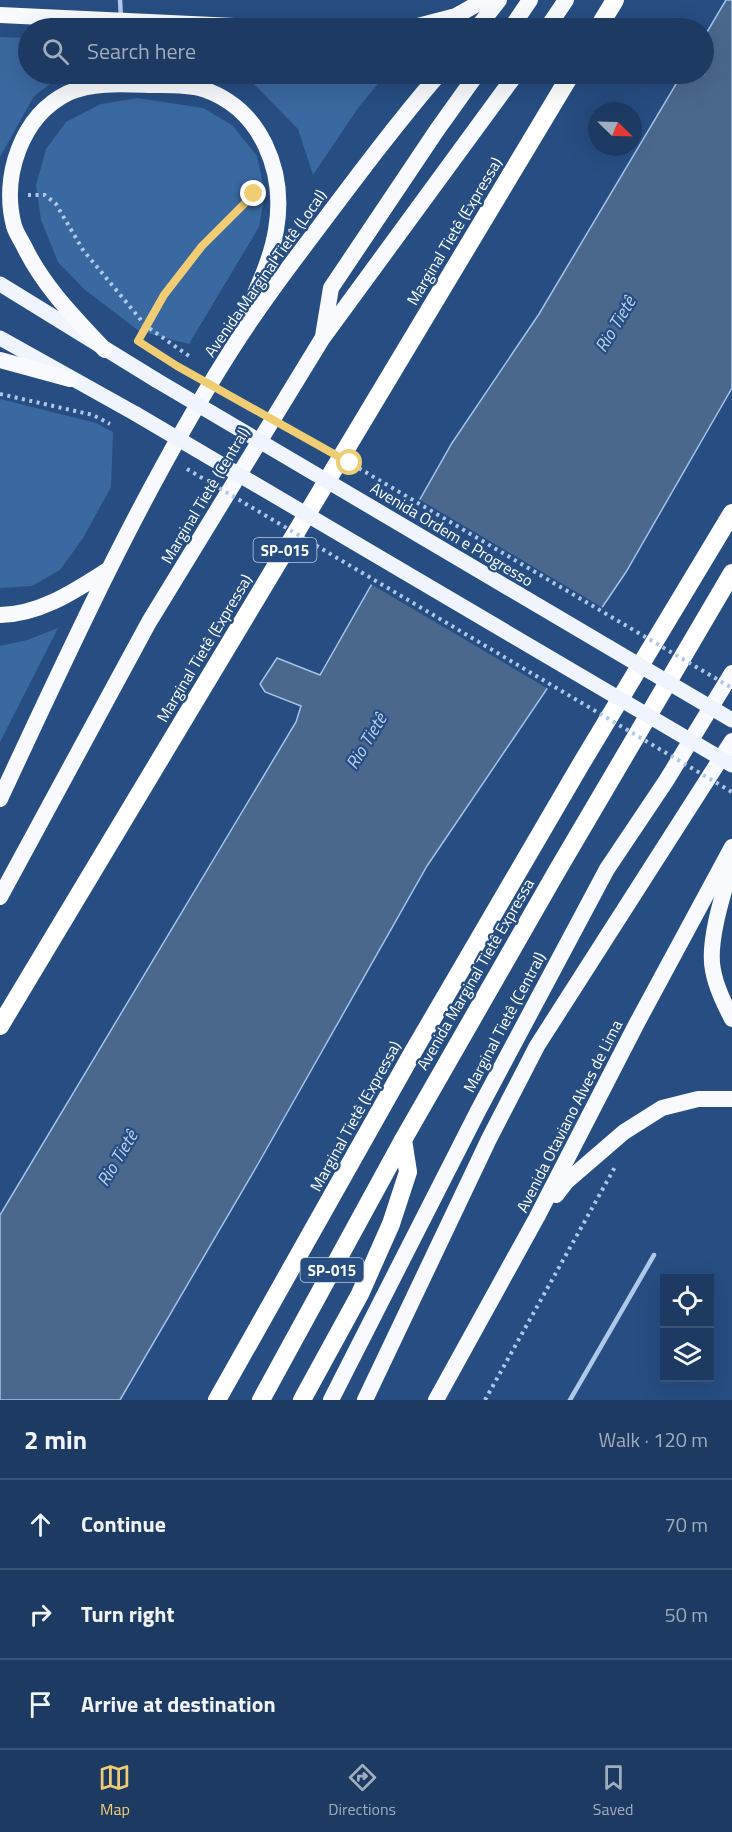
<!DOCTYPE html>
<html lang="en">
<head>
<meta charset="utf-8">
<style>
	:root { --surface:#1c3a62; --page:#29456b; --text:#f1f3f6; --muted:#a0adbe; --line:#3a5477; --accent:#f0cc73 }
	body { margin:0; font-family:"Titillium Web",sans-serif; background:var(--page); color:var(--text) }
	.controls { position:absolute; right:18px; bottom:18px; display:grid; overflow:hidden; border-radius:0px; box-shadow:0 6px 24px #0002 }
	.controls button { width:54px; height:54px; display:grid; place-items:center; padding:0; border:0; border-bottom:2px solid var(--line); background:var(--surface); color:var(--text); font:30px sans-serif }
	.compass { position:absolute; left:588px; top:102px; width:54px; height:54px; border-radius:50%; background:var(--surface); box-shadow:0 6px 24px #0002; rotate:113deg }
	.stop { position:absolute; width:18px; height:18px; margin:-14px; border:4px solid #f0cc73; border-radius:50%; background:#fff }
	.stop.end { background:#f0cc73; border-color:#fff; box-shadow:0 2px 6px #0008 }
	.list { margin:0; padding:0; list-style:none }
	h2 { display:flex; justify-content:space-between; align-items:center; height:78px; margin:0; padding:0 24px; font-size:26px }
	h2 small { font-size:20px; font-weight:400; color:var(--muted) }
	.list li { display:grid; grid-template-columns:39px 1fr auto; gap:18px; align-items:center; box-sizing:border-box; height:90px; padding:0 24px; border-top:2px solid var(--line) }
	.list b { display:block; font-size:22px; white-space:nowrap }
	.list em { font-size:20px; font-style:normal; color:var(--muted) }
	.icon { flex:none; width:33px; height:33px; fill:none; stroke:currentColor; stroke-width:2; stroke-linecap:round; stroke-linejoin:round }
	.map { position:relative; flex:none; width:732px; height:1400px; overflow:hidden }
	.search { position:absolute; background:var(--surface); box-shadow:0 6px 24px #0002; left:18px; right:18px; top:18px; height:66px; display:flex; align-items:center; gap:15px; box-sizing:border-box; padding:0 21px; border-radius:33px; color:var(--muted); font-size:22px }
	.sheet { height:348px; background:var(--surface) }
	nav { display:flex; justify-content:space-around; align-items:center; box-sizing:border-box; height:84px; border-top:2px solid var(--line); background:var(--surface); font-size:16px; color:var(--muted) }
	nav a { display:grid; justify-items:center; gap:3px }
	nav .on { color:var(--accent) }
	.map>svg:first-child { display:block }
</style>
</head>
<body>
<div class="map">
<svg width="732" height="1400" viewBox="0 0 732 1400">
	<rect width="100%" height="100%" fill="#264e82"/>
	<g fill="#3a68a0">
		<polygon points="0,37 28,38 28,74 63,74 34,96 0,157"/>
		<polygon points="244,74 386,74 358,108 313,175 298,129"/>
		<polygon points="137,98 203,108 232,125 257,156 265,193 259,227 189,344 139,331 85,290 58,262 41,220 36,185 46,149 66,122 101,104"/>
		<polygon points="0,399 96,423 113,432 111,487 83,538 60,570 32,586 0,588"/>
		<polygon points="58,628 0,742 0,646 27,640"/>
	</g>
	<polygon fill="#4a688d" stroke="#a2c3e8" stroke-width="1.5" points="726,0 732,0 732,388 626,572 427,866 258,1164 120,1400 0,1400 0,1215 296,722 301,706 265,692 260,684 277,658 320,675 452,443 539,314 682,74 704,74 704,37"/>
	<polygon fill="#264e82" points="417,498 605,609 550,690 369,583"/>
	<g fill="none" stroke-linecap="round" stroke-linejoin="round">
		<g stroke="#aec8e7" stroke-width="4" stroke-dasharray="3 4.5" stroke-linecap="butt">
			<polyline points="28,195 45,195 56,204 83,250 146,326 189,356"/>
			<polyline points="138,341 164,295 202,246 259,191"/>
			<polyline points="0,394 93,415 110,424"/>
			<polyline points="485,1400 615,1167"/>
		</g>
		<g stroke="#aec8e7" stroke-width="4.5">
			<polyline points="120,0 121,18"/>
			<polyline points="570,1400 654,1255"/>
		</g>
		<g stroke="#f0f5fd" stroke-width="15">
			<polyline points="0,284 156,380"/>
			<polyline points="0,338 136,414"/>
		</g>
		<g stroke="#f8fafe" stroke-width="16">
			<polyline points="0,15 276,28"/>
			<polyline points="410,28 456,16 484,0"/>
			<polyline points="477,28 499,0"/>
			<polyline points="511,28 530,0"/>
			<polyline points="547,28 566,0"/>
			<polyline points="323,336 331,288 437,130 477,74"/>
			<path d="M105,350C75,318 43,286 24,246C21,240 16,233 14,226C1,177 21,116 68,93C92,82 123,84 149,85C167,85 187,84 203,89C262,109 286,172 276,230C271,261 256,290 244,319"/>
			<polyline points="0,360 70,379"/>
			<path d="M0,615C40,614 73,592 106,571"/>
			<path d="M0,799C71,647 140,494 230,352C257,309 288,268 319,227C358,175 397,123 439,74"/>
			<path d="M732,864C724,891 707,942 713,970C716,987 724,1003 732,1019"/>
			<polyline points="0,897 149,622 322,339 516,74"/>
			<polyline points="556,1195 566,1182 624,1132 662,1108 698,1099 732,1099"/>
			<polyline points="331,1400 478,1111 607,869 666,781 732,673"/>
			<polyline points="365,1400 489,1139 537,1046 732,741"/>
			<polyline points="436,1400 537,1217 637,1023 732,847"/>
		</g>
		<g stroke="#fff" stroke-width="18">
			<polyline points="598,28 615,0"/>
			<polyline points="0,1026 571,74"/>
			<polyline points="217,1400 413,1052 581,764 732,513"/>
			<polyline points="261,1400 403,1140 557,871 732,573"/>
			<polyline points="302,1400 360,1294 391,1224 408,1172 403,1140"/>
		</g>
		<g stroke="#aec8e7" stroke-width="4" stroke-dasharray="3 4.5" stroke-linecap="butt">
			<polyline points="138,341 177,366 350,463 732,688"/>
			<polyline points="187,469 732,792"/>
		</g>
		<g stroke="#f0f5fd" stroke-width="15">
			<polyline points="156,380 732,720"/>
			<polyline points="136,414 732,765"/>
		</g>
	</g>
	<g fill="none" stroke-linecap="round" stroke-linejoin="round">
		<polyline stroke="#f0cc73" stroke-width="8" points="254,194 202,246 164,295 138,341 177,366 350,463"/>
	</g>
	<g text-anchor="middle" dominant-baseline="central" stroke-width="4.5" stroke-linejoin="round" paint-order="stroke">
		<g fill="#264e82" stroke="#becada" stroke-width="1.5">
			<rect x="253.5" y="538" width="63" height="24" rx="4.5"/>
			<rect x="300.5" y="1258" width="63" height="24" rx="4.5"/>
		</g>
		<g font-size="15" font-weight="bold" fill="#fff">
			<text x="285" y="550">SP-015</text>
			<text x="332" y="1270">SP-015</text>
		</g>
		<g font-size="16" fill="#fff" stroke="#264e82">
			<text transform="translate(454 231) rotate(-59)">Marginal Tietê (Expressa)</text>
			<text transform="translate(265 273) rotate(-55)">Avenida Marginal Tietê (Local)</text>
			<text transform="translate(205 495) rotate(-59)">Marginal Tietê (Central)</text>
			<text transform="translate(452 534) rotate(31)">Avenida Ordem e Progresso</text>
			<text transform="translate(204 648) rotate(-59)">Marginal Tietê (Expressa)</text>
			<text transform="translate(475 974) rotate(-60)">Avenida Marginal Tietê Expressa</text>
			<text transform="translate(504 1022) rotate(-62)">Marginal Tietê (Central)</text>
			<text transform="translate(355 1116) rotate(-61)">Marginal Tietê (Expressa)</text>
			<text transform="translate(569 1116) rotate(-63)">Avenida Otaviano Alves de Lima</text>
		</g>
		<g font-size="18" font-style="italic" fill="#b9d2ef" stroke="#264e82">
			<text transform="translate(615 324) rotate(-59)">Rio Tietê</text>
			<text transform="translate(366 741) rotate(-59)">Rio Tietê</text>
			<text transform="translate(117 1158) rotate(-59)">Rio Tietê</text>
		</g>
	</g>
</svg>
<div class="controls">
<button><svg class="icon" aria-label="locate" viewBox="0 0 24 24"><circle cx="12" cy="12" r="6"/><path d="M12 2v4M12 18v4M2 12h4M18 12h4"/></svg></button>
<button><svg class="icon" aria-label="layers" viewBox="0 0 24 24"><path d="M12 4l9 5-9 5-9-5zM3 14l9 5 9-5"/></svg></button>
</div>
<svg class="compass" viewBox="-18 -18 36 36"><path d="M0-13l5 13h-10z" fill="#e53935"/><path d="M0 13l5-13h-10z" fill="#a0adbe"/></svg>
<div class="stop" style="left:350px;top:463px"></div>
<div class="stop end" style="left:254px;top:194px"></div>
<div class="search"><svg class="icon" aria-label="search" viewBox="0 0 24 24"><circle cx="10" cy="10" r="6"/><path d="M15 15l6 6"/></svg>Search here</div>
</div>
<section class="sheet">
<h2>2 min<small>Walk · 120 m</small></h2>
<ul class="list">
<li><svg class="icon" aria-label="ahead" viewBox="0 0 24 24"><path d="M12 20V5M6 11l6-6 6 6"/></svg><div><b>Continue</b></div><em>70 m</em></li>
<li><svg class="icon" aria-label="right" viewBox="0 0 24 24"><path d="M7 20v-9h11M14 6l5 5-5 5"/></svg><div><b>Turn right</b></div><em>50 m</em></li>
<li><svg class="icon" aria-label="arrive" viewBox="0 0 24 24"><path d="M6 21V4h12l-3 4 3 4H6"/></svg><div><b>Arrive at destination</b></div></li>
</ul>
</section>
<nav>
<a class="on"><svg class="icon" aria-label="map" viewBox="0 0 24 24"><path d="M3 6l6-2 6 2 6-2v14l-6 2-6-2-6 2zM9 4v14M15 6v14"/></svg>Map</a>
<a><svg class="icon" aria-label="directions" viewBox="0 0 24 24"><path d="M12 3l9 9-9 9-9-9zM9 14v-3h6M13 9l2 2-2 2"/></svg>Directions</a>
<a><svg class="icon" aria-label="saved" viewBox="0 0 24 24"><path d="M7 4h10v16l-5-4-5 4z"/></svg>Saved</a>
</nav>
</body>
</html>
